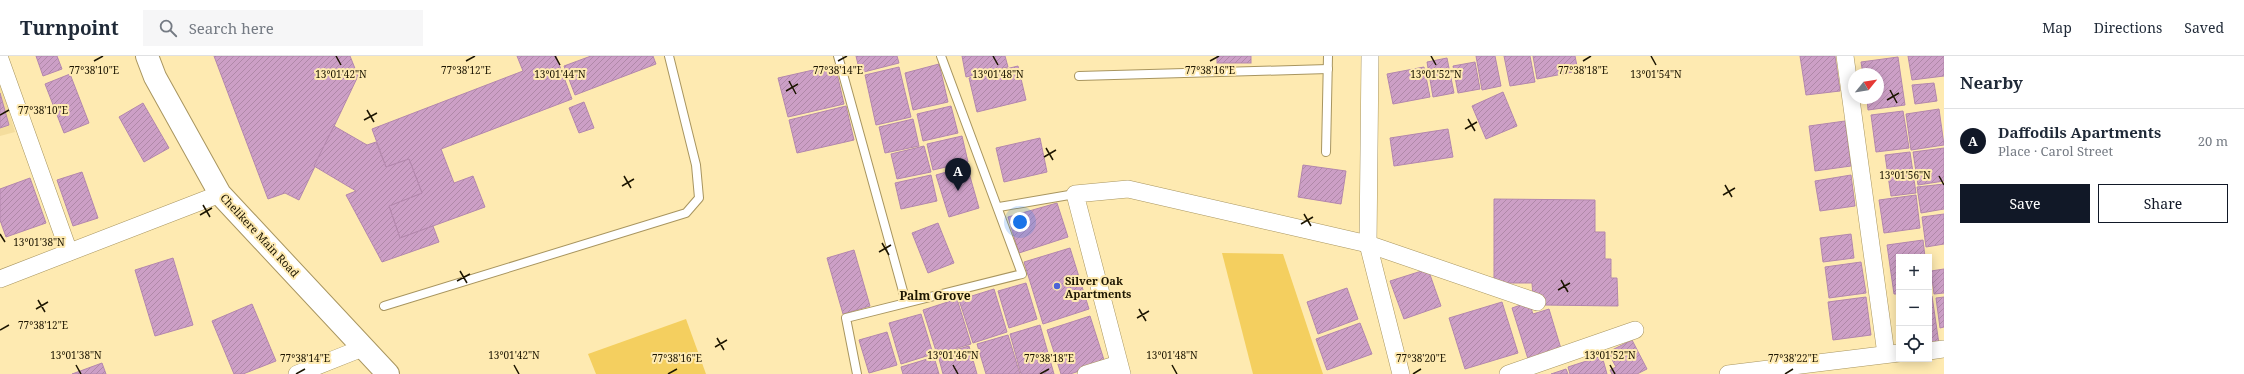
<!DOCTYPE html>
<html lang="en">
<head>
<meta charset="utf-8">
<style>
	:root { --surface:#fff; --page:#f6f6f7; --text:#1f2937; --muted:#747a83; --line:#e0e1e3; --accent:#111827 }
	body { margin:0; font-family:"Noto Serif",serif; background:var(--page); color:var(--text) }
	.controls { position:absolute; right:12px; bottom:12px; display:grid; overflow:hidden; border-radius:0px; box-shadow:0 2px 10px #0003 }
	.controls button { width:36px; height:36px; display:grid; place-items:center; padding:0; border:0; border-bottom:1px solid var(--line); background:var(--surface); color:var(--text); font:20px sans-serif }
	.compass { position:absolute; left:1848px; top:12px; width:36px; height:36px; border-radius:50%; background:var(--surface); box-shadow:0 2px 10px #0003; rotate:60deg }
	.you { position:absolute; left:1020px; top:166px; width:14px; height:14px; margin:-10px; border:3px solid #fff; border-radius:50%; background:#1a73e8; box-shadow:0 0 0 6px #1a73e833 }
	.badge { display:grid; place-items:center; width:26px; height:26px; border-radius:50%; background:var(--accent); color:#fff; font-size:13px; font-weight:700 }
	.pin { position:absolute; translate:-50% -33px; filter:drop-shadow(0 1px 2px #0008) }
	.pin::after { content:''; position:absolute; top:21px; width:14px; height:12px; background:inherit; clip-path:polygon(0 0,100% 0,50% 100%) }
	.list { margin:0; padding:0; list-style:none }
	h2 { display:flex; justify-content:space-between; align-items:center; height:52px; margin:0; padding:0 16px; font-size:17px }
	h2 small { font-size:13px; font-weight:400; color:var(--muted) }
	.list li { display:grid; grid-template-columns:26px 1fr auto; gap:12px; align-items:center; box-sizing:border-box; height:64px; padding:0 16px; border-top:1px solid var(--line) }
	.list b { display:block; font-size:15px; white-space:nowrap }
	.list p { margin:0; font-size:13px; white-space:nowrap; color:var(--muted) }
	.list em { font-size:13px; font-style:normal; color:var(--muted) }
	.actions { display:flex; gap:8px; padding:12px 16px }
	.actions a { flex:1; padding:9px 0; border:1px solid var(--accent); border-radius:0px; text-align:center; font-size:14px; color:var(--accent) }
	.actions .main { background:var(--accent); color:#fff }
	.icon { flex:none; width:22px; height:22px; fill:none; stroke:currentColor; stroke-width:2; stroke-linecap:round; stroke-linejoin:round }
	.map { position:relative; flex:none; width:1944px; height:318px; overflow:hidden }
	header { display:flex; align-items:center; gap:24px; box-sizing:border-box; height:56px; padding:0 20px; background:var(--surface); border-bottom:1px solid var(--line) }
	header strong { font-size:19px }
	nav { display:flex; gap:22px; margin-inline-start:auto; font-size:14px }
	.search { width:280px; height:36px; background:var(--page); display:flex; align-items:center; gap:10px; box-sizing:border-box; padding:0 14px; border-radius:0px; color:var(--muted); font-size:15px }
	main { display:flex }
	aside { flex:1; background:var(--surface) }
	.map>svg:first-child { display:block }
</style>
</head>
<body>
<header>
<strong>Turnpoint</strong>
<div class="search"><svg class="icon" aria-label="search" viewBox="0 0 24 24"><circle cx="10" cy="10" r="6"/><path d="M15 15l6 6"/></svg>Search here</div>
<nav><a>Map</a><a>Directions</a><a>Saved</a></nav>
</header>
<main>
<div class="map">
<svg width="1944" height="318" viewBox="0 0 1944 318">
	<defs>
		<pattern id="building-hatch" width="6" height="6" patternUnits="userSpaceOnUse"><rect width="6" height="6" fill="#cc9fc6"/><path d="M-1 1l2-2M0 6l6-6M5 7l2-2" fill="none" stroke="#af88a8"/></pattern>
	</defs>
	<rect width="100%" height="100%" fill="#feeab1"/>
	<polygon fill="#f4dd9d" points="0,25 15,76 0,80"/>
	<g fill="#f4cf5f">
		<polygon points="1222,197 1283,198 1323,318 1253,318"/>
		<polygon points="686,263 706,318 596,318 588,298"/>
	</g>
	<g fill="url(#building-hatch)" stroke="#b387ad">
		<polygon points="36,0 57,0 62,13 43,20"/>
		<polygon points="214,0 350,0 358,20 299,144 285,137 268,143"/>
		<polygon points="517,0 556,0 572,43 441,93 454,127 473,120 485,151 400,182 389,150 422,137 409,103 386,111 372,73 523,15"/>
		<polygon points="591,0 653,0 656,8 575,39 564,10"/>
		<polygon points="856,0 897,0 899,7 860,17"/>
		<polygon points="962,0 1005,0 1008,11 966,21"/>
		<rect x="1217" y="0" width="34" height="7"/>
		<polygon points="1476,0 1495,0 1501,30 1482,34"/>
		<polygon points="1504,0 1530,0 1535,26 1510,30"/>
		<polygon points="1533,0 1575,0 1578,15 1537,23"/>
		<polygon points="1800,0 1835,0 1840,35 1806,39"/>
		<polygon points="1908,0 1944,0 1944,20 1912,24"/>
		<polygon points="1898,1 1905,49 1868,54 1867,42 1878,42 1878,18 1863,18 1861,6"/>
		<polygon points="1447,2 1454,37 1433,41 1427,6"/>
		<polygon points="1475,6 1480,33 1458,37 1453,10"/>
		<polygon points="939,8 948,46 913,54 905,17"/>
		<polygon points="835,9 844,48 788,61 778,22"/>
		<polygon points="1018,10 1026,44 977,56 969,22"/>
		<polygon points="899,11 911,61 876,69 865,19"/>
		<polygon points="1424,11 1430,41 1393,48 1387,18"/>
		<polygon points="70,18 89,67 64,77 45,28"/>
		<polygon points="1934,27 1937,45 1915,48 1912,29"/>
		<polygon points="1503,36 1517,70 1486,83 1472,50"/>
		<polygon points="0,37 9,69 0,72"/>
		<polygon points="584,46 594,72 579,77 569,52"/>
		<polygon points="143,47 169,92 144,106 119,61"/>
		<polygon points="846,50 854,84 797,97 789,64"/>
		<polygon points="951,50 958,77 923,85 917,58"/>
		<polygon points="1939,53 1944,89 1911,94 1906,58"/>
		<polygon points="1903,55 1909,92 1876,96 1871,59"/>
		<polygon points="913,63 919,90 885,97 879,71"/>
		<polygon points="1845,65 1851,110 1815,115 1809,70"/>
		<polygon points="334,70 367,89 376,86 386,111 409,103 422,137 389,150 400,182 433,170 439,186 382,206 346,139 356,135 314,110"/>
		<polygon points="1448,73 1453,101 1394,110 1390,82"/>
		<polygon points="962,80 968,106 933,114 927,88"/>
		<polygon points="1040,82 1047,116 1004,126 996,92"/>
		<polygon points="924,90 931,116 897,123 891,98"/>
		<polygon points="1944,92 1944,125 1918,129 1913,96"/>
		<polygon points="1910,96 1916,137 1891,140 1885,99"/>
		<polygon points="1303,109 1346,115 1341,148 1298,141"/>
		<polygon points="967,110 979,152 949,161 936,119"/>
		<polygon points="82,116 98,162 73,170 57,124"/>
		<polygon points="931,119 937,145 901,153 895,127"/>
		<polygon points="1851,119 1855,150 1820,155 1815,125"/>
		<polygon points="30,122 46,167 6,181 0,164 0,133"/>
		<polygon points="1944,128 1944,153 1921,157 1917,131"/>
		<polygon points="1916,139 1920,172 1884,177 1879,144"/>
		<polygon points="1494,143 1595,144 1595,176 1605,176 1605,203 1611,203 1611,222 1617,222 1618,250 1543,249 1533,241 1532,227 1494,227"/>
		<polygon points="1057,147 1068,181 1019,197 1008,161"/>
		<polygon points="1944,158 1944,188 1926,191 1922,161"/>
		<polygon points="938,167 954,207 928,217 912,177"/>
		<polygon points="1851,178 1854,202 1823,206 1820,182"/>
		<polygon points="1923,184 1925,201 1899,201 1899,238 1894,238 1887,189"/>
		<polygon points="1070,192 1089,253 1043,268 1024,206"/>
		<polygon points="854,194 870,250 843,258 827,202"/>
		<polygon points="173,202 193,269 155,280 135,214"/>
		<polygon points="1861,206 1866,237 1829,242 1825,211"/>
		<polygon points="1428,213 1441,250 1404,263 1390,225"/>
		<polygon points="1944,213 1944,237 1934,238 1931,215"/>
		<polygon points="1026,227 1037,263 1009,272 998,235"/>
		<polygon points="1347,232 1358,263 1318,278 1307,246"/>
		<polygon points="994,233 1007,276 973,287 959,244"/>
		<polygon points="1932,240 1939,288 1929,290 1929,241"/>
		<polygon points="1866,241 1871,279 1833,284 1828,246"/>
		<polygon points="1944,241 1944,271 1940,272 1936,242"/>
		<polygon points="957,243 971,288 937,298 923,254"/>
		<polygon points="1502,246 1518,297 1465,313 1449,262"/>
		<polygon points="1529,246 1533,258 1549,253 1562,296 1529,306 1512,252"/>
		<polygon points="252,248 276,305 243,318 234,318 212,265"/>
		<polygon points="921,258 933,298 901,308 889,267"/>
		<polygon points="1090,260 1105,307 1070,318 1061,318 1047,274"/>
		<polygon points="1360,267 1372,298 1327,314 1316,283"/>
		<polygon points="1040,269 1054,318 1021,318 1010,278"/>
		<polygon points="887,276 897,309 869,317 859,284"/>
		<polygon points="1008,279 1020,318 986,318 977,288"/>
		<polygon points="1632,284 1647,313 1637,318 1612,318 1610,314 1616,311 1608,296"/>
		<polygon points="969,290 977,318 943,318 938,299"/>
		<polygon points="1602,300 1607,318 1570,318 1568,311"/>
		<polygon points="934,301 939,318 903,318 901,311"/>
		<polygon points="102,307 106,318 72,318"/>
		<polygon points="1566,313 1568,318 1551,318"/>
	</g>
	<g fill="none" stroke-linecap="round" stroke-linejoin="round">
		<g stroke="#a8955f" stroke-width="10">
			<g id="lane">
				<polyline points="838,0 906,246"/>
				<polyline points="1079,20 1328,13"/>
				<polyline points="1326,96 1328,0"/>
				<polyline points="999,151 1075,138"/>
				<polyline points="384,250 686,157 699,142 696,109 669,0"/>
				<polyline points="857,318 846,262 1022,218 941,0"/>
			</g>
		</g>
		<g stroke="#a8955f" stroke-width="18">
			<g id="street">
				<polyline points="1370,0 1368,188 1401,318"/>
				<polyline points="1845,0 1886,298"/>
				<polyline points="0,3 69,196"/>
				<polyline points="0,223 220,138"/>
				<polyline points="1929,295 1944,293"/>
				<polyline points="297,318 365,291"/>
				<polyline points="1086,318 1118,308"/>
				<polyline points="1122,318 1075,138 1128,133 1368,188 1537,246"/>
				<polyline points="1508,318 1635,274"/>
				<polyline points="1728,318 1899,297"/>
			</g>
		</g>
		<g stroke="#a8955f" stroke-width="24">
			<polyline id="secondary" points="147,0 155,21 220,138 388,318"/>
		</g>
		<use href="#lane" stroke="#fff" stroke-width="8"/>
		<use href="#street" stroke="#fff" stroke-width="17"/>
		<use href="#secondary" stroke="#fff" stroke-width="22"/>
	</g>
	<path fill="none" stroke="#1c1501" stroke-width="1.5" d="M336,0L341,9M555,0L560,9M993,0L998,9M1431,0L1436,9M1651,0L1656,9M94,5L103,0M466,5L475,0M838,5L847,0M1210,5L1219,0M1583,5L1591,0M789,25L796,38M1890,34L1897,47M786,35L798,28M1887,44L1899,37M367,54L374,66M0,59L9,54M1468,63L1475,75M364,64L377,57M1465,73L1477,66M1046,92L1053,104M1044,101L1056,94M624,120L631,132M1939,120L1944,129M1725,129L1732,141M622,130L634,123M1723,139L1735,132M203,149L210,161M1304,158L1311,170M200,159L212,152M1301,168L1313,161M0,178L5,186M882,187L889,199M879,196L891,189M460,215L467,227M1561,224L1568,236M457,225L470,218M1558,234L1570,227M38,244L45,256M36,253L48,246M1139,253L1146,265M1137,262L1149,255M0,274L9,269M717,282L724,294M715,291L727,284M76,309L81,318M514,309L519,318M953,309L958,318M1172,309L1177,318M1610,309L1615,318M296,318L305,313M668,318L677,313M1040,318L1049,313M1413,318L1421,313M1785,318L1793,313"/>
	<circle fill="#4c63d7" stroke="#feeab1" stroke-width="1.5" cx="1057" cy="230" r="4"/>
	<g text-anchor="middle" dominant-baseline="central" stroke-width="4" stroke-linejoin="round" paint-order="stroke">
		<g font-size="11" fill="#1c1501" stroke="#feeab1">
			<text transform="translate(260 179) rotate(47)">Chelikere Main Road</text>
		</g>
		<g font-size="11" font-weight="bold" fill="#1c1501" stroke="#feeab1" text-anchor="start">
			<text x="1065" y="224">Silver Oak<tspan x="1065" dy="13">Apartments</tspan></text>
		</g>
		<g font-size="12" font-weight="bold" fill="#1c1501" stroke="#feeab1">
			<text x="935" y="239">Palm Grove</text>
		</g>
	</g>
	<g font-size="10" text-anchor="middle" fill="#1c1501" stroke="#feeab1" stroke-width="4" stroke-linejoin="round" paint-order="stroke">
		<text x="94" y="18">77°38'10"E</text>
		<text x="466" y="18">77°38'12"E</text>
		<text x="838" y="18">77°38'14"E</text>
		<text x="1210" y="18">77°38'16"E</text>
		<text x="1583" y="18">77°38'18"E</text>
		<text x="341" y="22">13°01'42"N</text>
		<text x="560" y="22">13°01'44"N</text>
		<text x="998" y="22">13°01'48"N</text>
		<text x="1436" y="22">13°01'52"N</text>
		<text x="1656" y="22">13°01'54"N</text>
		<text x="43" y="58">77°38'10"E</text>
		<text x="1905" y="123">13°01'56"N</text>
		<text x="39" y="190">13°01'38"N</text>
		<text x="43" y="273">77°38'12"E</text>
		<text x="76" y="303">13°01'38"N</text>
		<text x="514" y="303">13°01'42"N</text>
		<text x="953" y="303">13°01'46"N</text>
		<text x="1172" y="303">13°01'48"N</text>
		<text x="1610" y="303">13°01'52"N</text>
		<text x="305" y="306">77°38'14"E</text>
		<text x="677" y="306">77°38'16"E</text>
		<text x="1049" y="306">77°38'18"E</text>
		<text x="1421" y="306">77°38'20"E</text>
		<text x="1793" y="306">77°38'22"E</text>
	</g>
</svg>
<div class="controls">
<button>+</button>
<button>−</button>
<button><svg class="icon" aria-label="locate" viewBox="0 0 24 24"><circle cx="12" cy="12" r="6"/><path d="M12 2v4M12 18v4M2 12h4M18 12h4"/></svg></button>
</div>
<svg class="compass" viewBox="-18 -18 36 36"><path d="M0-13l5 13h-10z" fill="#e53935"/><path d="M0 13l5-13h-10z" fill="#747a83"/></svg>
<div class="you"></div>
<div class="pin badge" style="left:958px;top:135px">A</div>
</div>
<aside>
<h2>Nearby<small></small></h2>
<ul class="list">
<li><span class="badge">A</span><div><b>Daffodils Apartments</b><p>Place · Carol Street</p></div><em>20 m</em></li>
</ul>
<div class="actions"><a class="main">Save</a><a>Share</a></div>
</aside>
</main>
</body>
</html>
